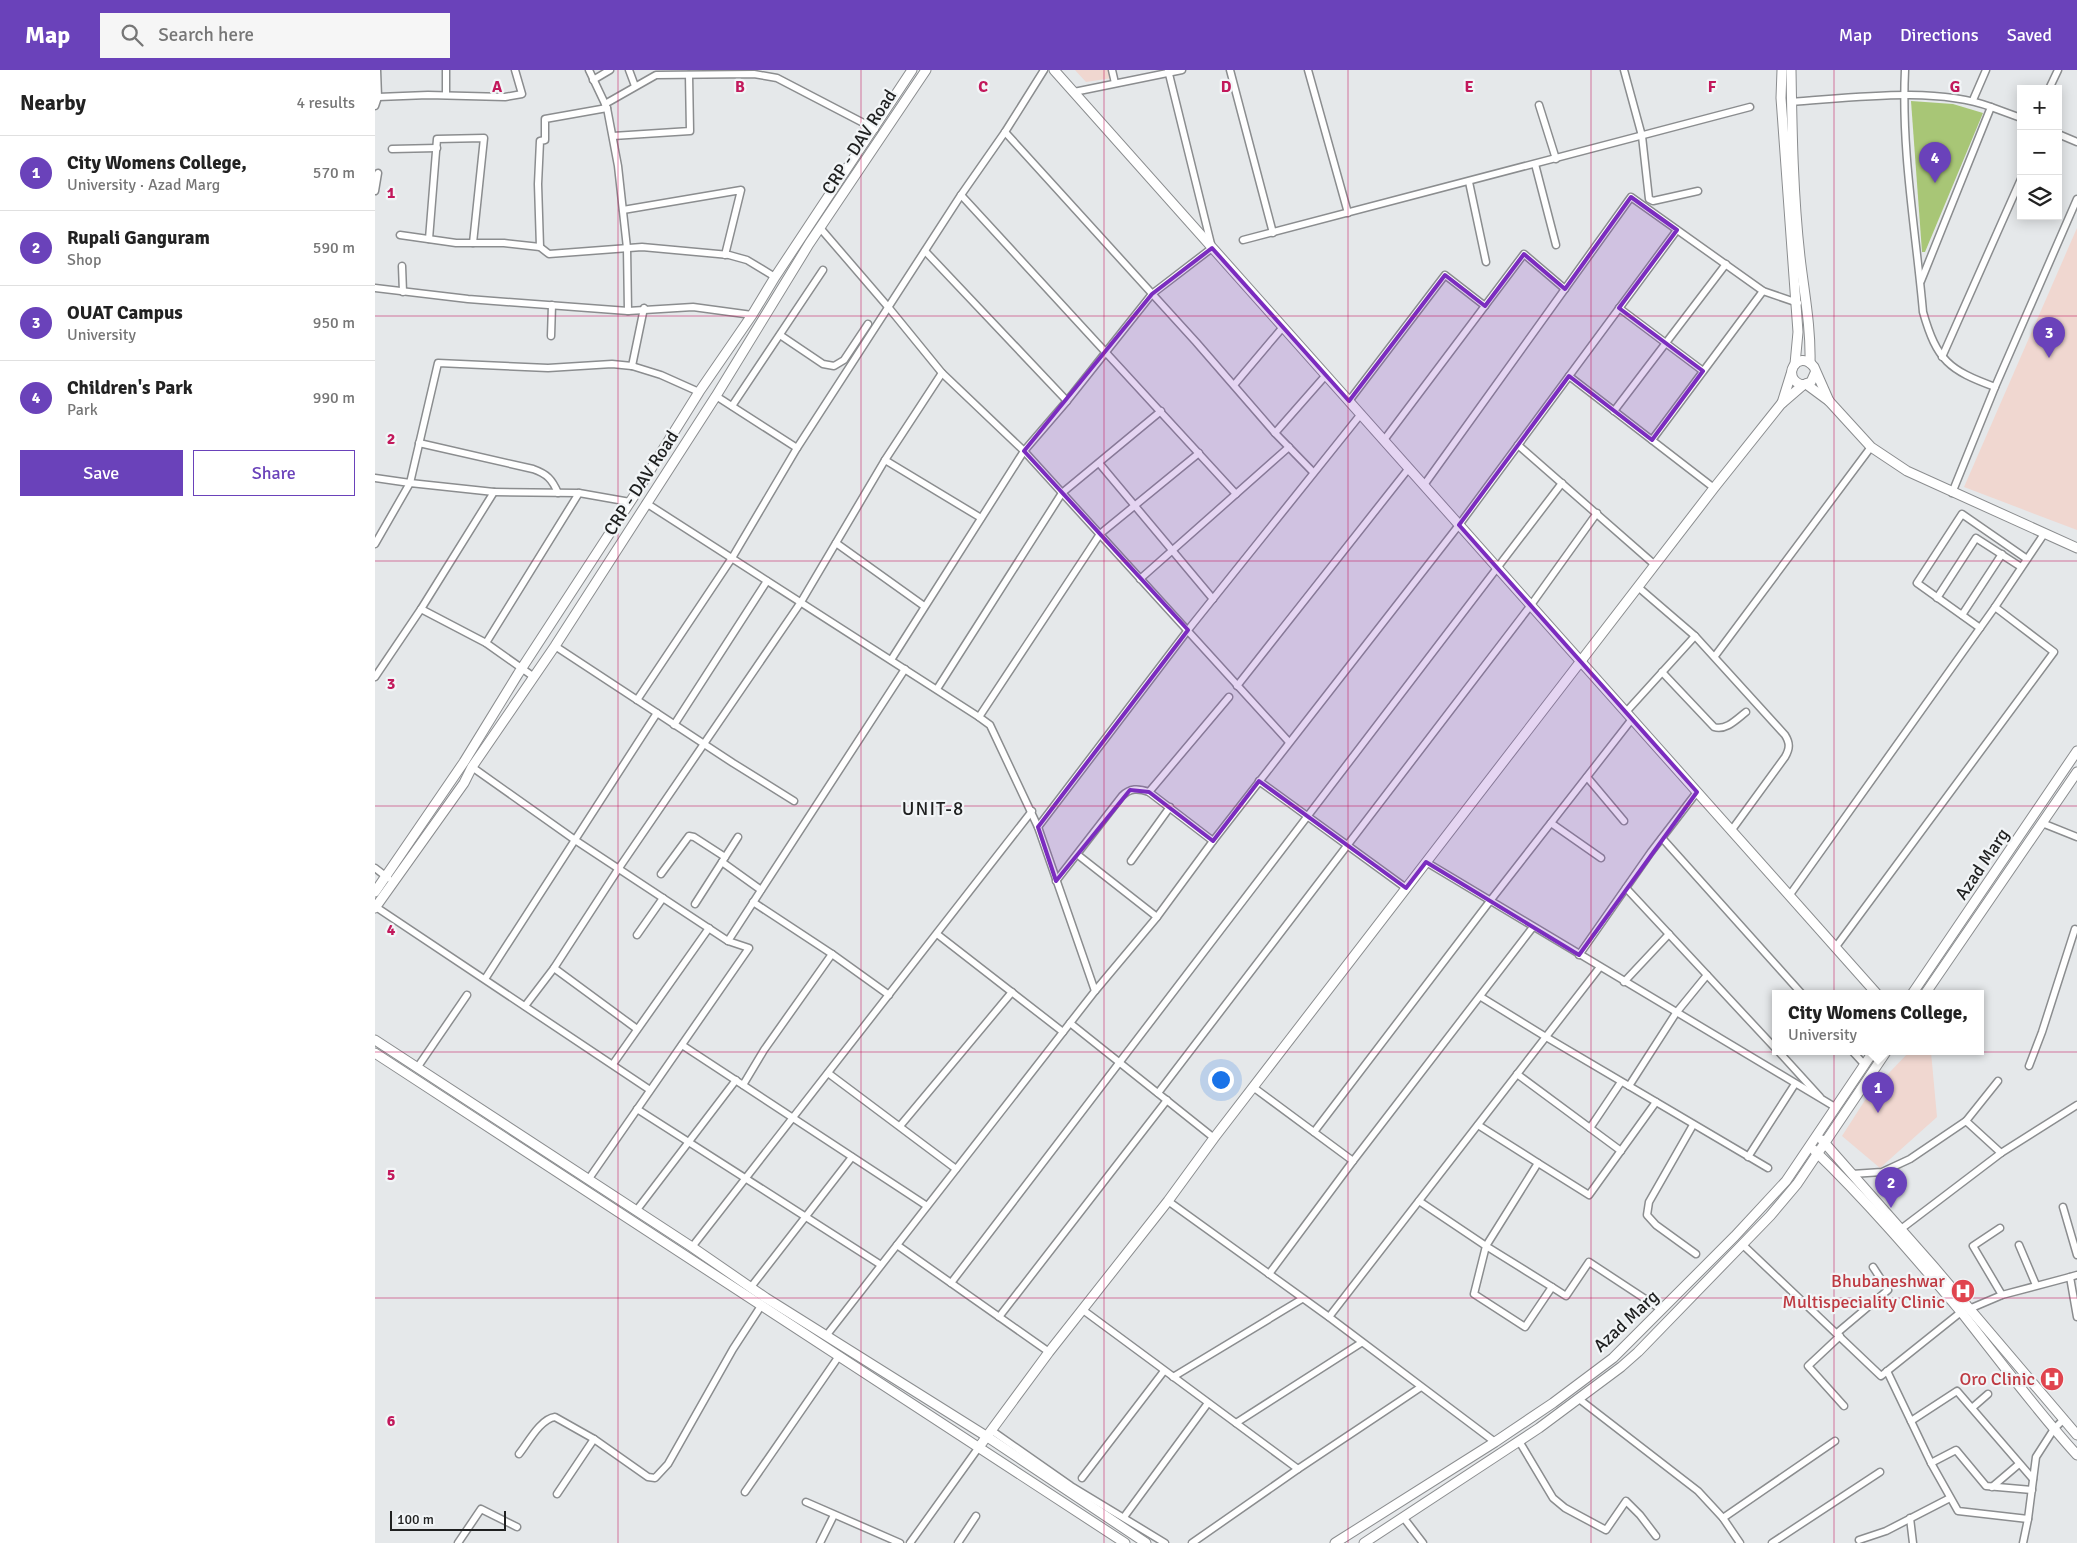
<!DOCTYPE html>
<html lang="en">
<head>
<meta charset="utf-8">
<style>
	:root { --surface:#fff; --page:#f6f6f6; --text:#222; --muted:#767676; --line:#e0e0e0; --accent:#6a42ba }
	body { margin:0; font-family:Signika,sans-serif; background:var(--page); color:var(--text) }
	.controls { position:absolute; right:15px; top:15px; display:grid; overflow:hidden; border-radius:0px; box-shadow:0 2px 12px #0003 }
	.controls button { width:45px; height:45px; display:grid; place-items:center; padding:0; border:0; border-bottom:1px solid var(--line); background:var(--surface); color:var(--text); font:25px sans-serif }
	.scale { position:absolute; left:15px; bottom:12px; width:116px; box-sizing:border-box; padding-left:5px; border:2px solid #1f2020; border-top:0; font-size:14px; line-height:18px; white-space:nowrap; color:#1f2020; -webkit-text-stroke:4px #f2f5f7; paint-order:stroke }
	.you { position:absolute; left:845px; top:1009px; width:18px; height:18px; margin:-12px; border:4px solid #fff; border-radius:50%; background:#1a73e8; box-shadow:0 0 0 8px #1a73e833 }
	.badge { display:grid; place-items:center; width:32px; height:32px; border-radius:50%; background:var(--accent); color:#fff; font-size:16px; font-weight:700 }
	.pin { position:absolute; translate:-50% -41px; filter:drop-shadow(0 1px 2px #0008) }
	.pin::after { content:''; position:absolute; top:26px; width:18px; height:15px; background:inherit; clip-path:polygon(0 0,100% 0,50% 100%) }
	.popup { position:absolute; left:1397px; top:920px; width:212px; height:65px; box-sizing:border-box; display:grid; place-content:center; border-radius:0px; background:var(--surface); filter:drop-shadow(0 1px 4px #0005); font-size:16px; white-space:nowrap; color:var(--muted) }
	.popup b { font-size:19px; color:var(--text) }
	.popup::after { content:''; position:absolute; left:50%; top:100%; margin-left:-10px; border:10px solid transparent; border-top-color:var(--surface) }
	.list { margin:0; padding:0; list-style:none }
	h2 { display:flex; justify-content:space-between; align-items:center; height:65px; margin:0; padding:0 20px; font-size:21px }
	h2 small { font-size:16px; font-weight:400; color:var(--muted) }
	.list li { display:grid; grid-template-columns:32px 1fr auto; gap:15px; align-items:center; box-sizing:border-box; height:75px; padding:0 20px; border-top:1px solid var(--line) }
	.list b { display:block; font-size:19px; white-space:nowrap }
	.list p { margin:0; font-size:16px; white-space:nowrap; color:var(--muted) }
	.list em { font-size:16px; font-style:normal; color:var(--muted) }
	.actions { display:flex; gap:10px; padding:15px 20px }
	.actions a { flex:1; padding:11px 0; border:1px solid var(--accent); border-radius:0px; text-align:center; font-size:18px; color:var(--accent) }
	.actions .main { background:var(--accent); color:#fff }
	.icon { flex:none; width:28px; height:28px; fill:none; stroke:currentColor; stroke-width:2; stroke-linecap:round; stroke-linejoin:round }
	.map { position:relative; flex:none; width:1702px; height:1473px; overflow:hidden }
	header { display:flex; align-items:center; gap:30px; box-sizing:border-box; height:70px; padding:0 25px; background:var(--accent); color:#fff }
	header strong { font-size:24px }
	nav { display:flex; gap:28px; margin-inline-start:auto; font-size:18px }
	.search { width:350px; height:45px; background:var(--page); display:flex; align-items:center; gap:12px; box-sizing:border-box; padding:0 18px; border-radius:0px; color:var(--muted); font-size:19px }
	main { display:flex }
	aside { flex:1; background:var(--surface) }
	.map>svg:first-child { display:block }
</style>
</head>
<body>
<header>
<strong>Map</strong>
<div class="search"><svg class="icon" aria-label="search" viewBox="0 0 24 24"><circle cx="10" cy="10" r="6"/><path d="M15 15l6 6"/></svg>Search here</div>
<nav><a>Map</a><a>Directions</a><a>Saved</a></nav>
</header>
<main>
<aside>
<h2>Nearby<small>4 results</small></h2>
<ul class="list">
<li><span class="badge">1</span><div><b>City Womens College,</b><p>University · Azad Marg</p></div><em>570 m</em></li>
<li><span class="badge">2</span><div><b>Rupali Ganguram</b><p>Shop</p></div><em>590 m</em></li>
<li><span class="badge">3</span><div><b>OUAT Campus</b><p>University</p></div><em>950 m</em></li>
<li><span class="badge">4</span><div><b>Children's Park</b><p>Park</p></div><em>990 m</em></li>
</ul>
<div class="actions"><a class="main">Save</a><a>Share</a></div>
</aside>
<div class="map">
<svg width="1702" height="1473" viewBox="0 0 1702 1473">
	<rect width="100%" height="100%" fill="#e5e8ea"/>
	<g fill="#f0d7d0">
		<polygon points="700,0 735,0 737,8 711,12"/>
		<polygon points="1702,158 1702,460 1589,417"/>
		<polygon points="1534,982 1556,982 1562,1047 1505,1098 1467,1066 1494,1024"/>
	</g>
	<polygon fill="#a8c676" points="1536,31 1578,34 1608,43 1550,182 1547,182"/>
	<g fill="none" stroke-linecap="round" stroke-linejoin="round">
		<g stroke="#8b8d8f" stroke-width="9">
			<g id="street">
				<polyline points="71,0 71,25"/>
				<polyline points="214,0 232,38 243,96 252,178 253,241"/>
				<polyline points="254,0 260,16"/>
				<polyline points="737,0 740,13"/>
				<polyline points="855,0 898,163"/>
				<polyline points="933,0 973,143"/>
				<polyline points="1249,0 1267,66 1274,129 1278,131 1323,121"/>
				<path d="M1530,0C1526,81 1541,162 1548,242C1562,291 1574,300 1620,317L1577,423"/>
				<polyline points="218,10 235,0"/>
				<polyline points="1674,19 1683,0"/>
				<polyline points="699,22 807,0"/>
				<polyline points="3,27 53,25 130,27 147,24 140,0"/>
				<polyline points="1598,30 1611,0"/>
				<path d="M1416,32C1476,28 1560,16 1616,37L1546,211"/>
				<polyline points="230,34 281,5 379,4 402,8 500,59"/>
				<polyline points="1164,35 1181,89"/>
				<polyline points="0,36 3,27 2,0"/>
				<polyline points="1616,37 1646,48"/>
				<polyline points="630,62 821,272 900,363 938,402"/>
				<polyline points="1683,64 1702,72"/>
				<polyline points="238,66 315,61 314,5"/>
				<polyline points="17,79 62,78"/>
				<polyline points="1160,94 1181,175"/>
				<polyline points="1094,112 1111,192"/>
				<polyline points="0,121 3,103"/>
				<polyline points="586,125 861,424"/>
				<polyline points="248,140 366,120 350,185"/>
				<polyline points="446,159 514,238 567,303 649,381 914,672"/>
				<polyline points="25,165 81,173 129,173 165,177 174,184 267,177 354,185 372,190 400,207"/>
				<polyline points="54,169 62,69 109,68 98,173"/>
				<polyline points="868,170 1375,37"/>
				<polyline points="165,177 163,114 165,71 170,70 170,49 232,38"/>
				<polyline points="550,181 692,331"/>
				<polyline points="27,196 28,222"/>
				<polyline points="0,218 93,229 253,241 318,237 377,245"/>
				<polyline points="1244,238 1328,301"/>
				<polyline points="405,265 448,294 459,296 469,290 493,254"/>
				<polyline points="176,266 177,235"/>
				<polyline points="1567,287 1646,109"/>
				<polyline points="257,296 269,238"/>
				<polyline points="1194,306 1339,418"/>
				<polyline points="859,315 908,257"/>
				<polyline points="1620,317 1702,129"/>
				<polyline points="341,326 422,378"/>
				<polyline points="974,331 1070,205 1110,236"/>
				<polyline points="357,336 448,200"/>
				<polyline points="1239,341 1351,194"/>
				<polyline points="900,363 951,305"/>
				<polyline points="1009,370 1149,184 1190,219"/>
				<polyline points="1277,370 1388,221"/>
				<path d="M44,373L158,399C172,404 177,409 183,423"/>
				<polyline points="1143,375 1280,495"/>
				<polyline points="510,390 606,448"/>
				<polyline points="724,393 838,529"/>
				<polyline points="0,408 35,413 63,293 173,298 237,294 257,296 286,305 324,322"/>
				<polyline points="1049,415 1256,127 1388,221 1423,233"/>
				<polyline points="119,422 204,423 255,432"/>
				<polyline points="271,433 604,647 615,655 663,757 720,921"/>
				<polyline points="461,473 549,536"/>
				<polyline points="0,474 35,413 119,422 46,539"/>
				<polyline points="765,509 914,377"/>
				<path d="M1263,517L1320,566L1410,665C1415,673 1415,678 1410,687L1356,761"/>
				<polyline points="1562,528 1601,468 1646,497"/>
				<polyline points="1620,537 1669,464"/>
				<polyline points="1587,545 1627,484"/>
				<polyline points="1605,558 1542,513 1587,444 1652,489"/>
				<polyline points="111,573 204,423"/>
				<polyline points="180,576 358,693 419,731"/>
				<polyline points="1340,586 1496,377"/>
				<polyline points="516,590 649,381 692,331 777,224 837,178 793,0"/>
				<path d="M1287,602L1339,657C1351,661 1362,649 1371,642"/>
				<polyline points="0,607 46,539 111,573 159,607"/>
				<polyline points="862,616 1034,398"/>
				<polyline points="562,619 687,423 786,341"/>
				<polyline points="262,630 357,488 422,378 586,125 630,62 669,0"/>
				<polyline points="1251,642 1320,566"/>
				<polyline points="604,647 725,464 824,383"/>
				<polyline points="299,655 392,511"/>
				<polyline points="97,697 200,770 353,871 374,878 213,1110"/>
				<polyline points="1212,707 1249,751"/>
				<polyline points="884,711 1031,818"/>
				<polyline points="774,722 854,627"/>
				<polyline points="1176,753 1226,788"/>
				<polyline points="1667,753 1702,767"/>
				<polyline points="663,757 813,560 986,344"/>
				<polyline points="1287,768 1427,924"/>
				<polyline points="703,785 782,847"/>
				<polyline points="756,791 795,737"/>
				<polyline points="347,792 386,820"/>
				<polyline points="1051,792 1460,1037"/>
				<polyline points="0,798 13,808"/>
				<polyline points="286,804 314,766 319,767 350,787"/>
				<path d="M681,811L747,726C755,718 763,718 774,722L838,771"/>
				<polyline points="1251,818 1400,978"/>
				<polyline points="1414,826 1620,537 1679,582 1460,878"/>
				<polyline points="378,832 457,884 514,925"/>
				<polyline points="320,834 363,767"/>
				<polyline points="1,837 275,1020"/>
				<polyline points="562,864 688,962"/>
				<polyline points="262,865 288,828"/>
				<polyline points="353,871 530,599"/>
				<polyline points="1204,885 1276,782 1322,722"/>
				<polyline points="179,898 262,959"/>
				<polyline points="110,909 282,643"/>
				<polyline points="1249,912 1294,864"/>
				<polyline points="1106,927 1171,967 1393,1098"/>
				<polyline points="150,936 179,898 244,798 426,532 510,390 567,303"/>
				<polyline points="695,953 839,1068"/>
				<polyline points="307,975 552,1136"/>
				<polyline points="1404,982 1445,1027"/>
				<polyline points="1478,982 1489,994"/>
				<polyline points="238,994 334,858"/>
				<polyline points="1654,996 1667,962 1700,859"/>
				<polyline points="42,998 92,925"/>
				<polyline points="453,1003 581,1099"/>
				<polyline points="1142,1004 1246,1081"/>
				<polyline points="368,1015 389,980 457,884"/>
				<polyline points="1254,1016 1301,943 1332,905"/>
				<polyline points="878,1017 978,1091"/>
				<polyline points="783,1023 1156,535 1222,443"/>
				<polyline points="262,1039 506,1195"/>
				<polyline points="1591,1051 1623,1011"/>
				<polyline points="1103,1055 1163,1093 1111,1176 1177,1217"/>
				<polyline points="1318,1055 1274,1132 1272,1145 1281,1155 1321,1184"/>
				<polyline points="525,1056 637,922"/>
				<polyline points="1215,1058 1246,1012"/>
				<polyline points="939,1062 1115,831 1257,649"/>
				<polyline points="1373,1087 1420,1014"/>
				<polyline points="1163,1093 1214,1125 1281,1032"/>
				<polyline points="1477,1104 1507,1102 1535,1089 1591,1051 1626,1083 1702,1035"/>
				<polyline points="793,1131 954,1247 1120,1372"/>
				<polyline points="1044,1131 1111,1176 1099,1224 1150,1257 1177,1217 1191,1226 1214,1192 1287,1240"/>
				<polyline points="1688,1137 1702,1185"/>
				<polyline points="261,1141 361,1010"/>
				<polyline points="1625,1158 1598,1176 1627,1225"/>
				<polyline points="1526,1159 1626,1083"/>
				<polyline points="522,1175 674,1282"/>
				<polyline points="1368,1175 1506,1306 1586,1242"/>
				<polyline points="1644,1175 1661,1215"/>
				<polyline points="317,1177 657,741"/>
				<polyline points="894,1204 978,1091 1158,857"/>
				<polyline points="1702,1205 1695,1207 1702,1247"/>
				<polyline points="576,1213 1187,413"/>
				<polyline points="376,1217 477,1087"/>
				<polyline points="1594,1239 1627,1225 1695,1207"/>
				<polyline points="708,1240 923,1399"/>
				<polyline points="624,1247 792,1030"/>
				<polyline points="954,1247 1225,897"/>
				<polyline points="1462,1263 1513,1220 1498,1197"/>
				<polyline points="451,1266 720,921 782,847 838,771 1084,455 1302,160"/>
				<polyline points="1465,1266 1433,1296 1469,1336"/>
				<polyline points="1512,1301 1556,1393 1583,1441 1653,1449 1661,1387 1679,1359 1689,1349"/>
				<polyline points="798,1307 927,1229"/>
				<polyline points="1204,1329 1323,1421 1348,1448 1365,1473"/>
				<polyline points="1597,1338 1613,1324"/>
				<polyline points="1536,1351 1582,1321 1658,1409"/>
				<polyline points="861,1353 986,1273"/>
				<polyline points="616,1360 696,1416 790,1473"/>
				<polyline points="1144,1371 1178,1428 1190,1438 1231,1460 1251,1431 1265,1445 1281,1466"/>
				<path d="M144,1384C153,1373 165,1349 180,1347L219,1369L273,1407L280,1408L293,1394L358,1279L386,1236"/>
				<polyline points="1556,1393 1581,1380 1611,1416 1657,1420"/>
				<polyline points="707,1408 789,1301"/>
				<polyline points="1617,1417 1644,1394"/>
				<polyline points="370,1422 464,1286"/>
				<polyline points="182,1424 219,1369"/>
				<polyline points="431,1432 525,1473"/>
				<polyline points="749,1447 833,1333"/>
				<polyline points="1028,1447 1048,1473"/>
				<polyline points="1348,1448 1460,1371"/>
				<polyline points="1535,1448 1538,1473"/>
				<polyline points="1484,1470 1511,1461 1575,1428"/>
				<polyline points="83,1473 106,1439 142,1457"/>
				<polyline points="445,1473 459,1445"/>
				<polyline points="535,1473 604,1377"/>
				<polyline points="583,1473 601,1446"/>
				<polyline points="817,1473 923,1399 1046,1317"/>
				<polyline points="1397,1473 1505,1402"/>
				<polyline points="1648,1473 1653,1449"/>
			</g>
		</g>
		<g stroke="#8b8d8f" stroke-width="11">
			<g id="secondary">
				<polyline points="679,0 1502,924"/>
				<polyline points="1407,0 1406,28 1423,262 1420,294"/>
				<path d="M1416,0C1417,62 1418,125 1425,187C1429,222 1436,257 1435,293"/>
				<path d="M1440,303L1436,312L1428,315C1404,309 1423,277 1439,297L1454,331"/>
				<polyline points="1431,314 1454,331 1496,377 1532,401 1702,478"/>
				<polyline points="1407,333 1416,304"/>
				<polyline points="0,822 89,692 143,604 259,426 324,322 377,245 400,207 537,0"/>
				<polyline points="0,838 89,713 97,697 180,576 341,326 434,174 551,0"/>
				<polyline points="1537,924 1702,681"/>
				<polyline points="1550,924 1702,702"/>
				<polyline points="0,970 317,1177 391,1228 611,1366 771,1473"/>
				<polyline points="0,983 750,1473"/>
				<polyline points="1447,1070 1559,1197 1702,1365"/>
				<path d="M1439,1080C1491,1130 1540,1187 1587,1243C1625,1291 1661,1340 1702,1385"/>
				<polyline points="604,1377 674,1282 793,1131 839,1068 1339,418 1406,334 1428,315"/>
				<polyline points="960,1473 1120,1372 1178,1333 1238,1288 1360,1166 1411,1111 1498,982"/>
				<polyline points="989,1473 1164,1358 1246,1297 1263,1282 1395,1146 1422,1114 1511,982"/>
			</g>
		</g>
		<use href="#street" stroke="#fff" stroke-width="6"/>
		<use href="#secondary" stroke="#fff" stroke-width="9"/>
	</g>
	<path fill="#7b2cbf" fill-opacity="0.2" stroke="#7b2cbf" stroke-width="4" stroke-linejoin="round" d="M1256,127L1302,160L1244,238L1328,301L1277,370L1194,306L1084,455L1322,722L1204,885L1051,792L1031,818L884,711L838,771L774,722L755,720L681,811L663,757L813,560L649,381L777,224L837,178L974,331L1070,205L1110,236L1149,184L1190,219Z"/>
	<path fill="none" stroke="#c2185b" stroke-width="1" stroke-opacity="0.55" d="M243,0V1473M486,0V1473M729,0V1473M973,0V1473M1216,0V1473M1459,0V1473M0,246H1702M0,491H1702M0,736H1702M0,982H1702M0,1228H1702"/>
	<defs>
		<g id="hospital-disc" transform="scale(1.25)"><circle r="9.5" fill="#e0444e" stroke="#f2f5f7"/><path d="M-5-5h3v3.5h4V-5h3V5h-3V1.5h-4V5h-3Z" fill="#fff"/></g>
	</defs>
	<g fill-rule="evenodd">
		<use href="#hospital-disc" x="1588" y="1221"/>
		<use href="#hospital-disc" x="1677" y="1309"/>
	</g>
	<g text-anchor="middle" dominant-baseline="central" stroke-width="4.5" stroke-linejoin="round" paint-order="stroke">
		<g font-size="18" fill="#1f2020" stroke="#f2f5f7">
			<text transform="translate(484 72) rotate(-57)">CRP - DAV Road</text>
			<text transform="translate(266 413) rotate(-57)">CRP - DAV Road</text>
			<text transform="translate(1607 794) rotate(-56)">Azad Marg</text>
			<text transform="translate(1251 1251) rotate(-43)">Azad Marg</text>
		</g>
		<g font-size="18" fill="#be3a42" stroke="#f2f5f7" text-anchor="end">
			<text x="1570" y="1211">Bhubaneshwar<tspan x="1570" dy="21">Multispeciality Clinic</tspan></text>
			<text x="1660" y="1309">Oro Clinic</text>
		</g>
		<g font-size="19" letter-spacing="1" fill="#1f2020" stroke="#f2f5f7">
			<text x="558" y="739">UNIT-8</text>
		</g>
	</g>
	<g font-size="16" text-anchor="middle" font-weight="bold" fill="#c2185b" stroke="#f2f5f7" stroke-width="4.5" stroke-linejoin="round" paint-order="stroke">
		<text x="122" y="22">A</text>
		<text x="365" y="22">B</text>
		<text x="608" y="22">C</text>
		<text x="851" y="22">D</text>
		<text x="1094" y="22">E</text>
		<text x="1337" y="22">F</text>
		<text x="1580" y="22">G</text>
		<text x="16" y="128">1</text>
		<text x="16" y="374">2</text>
		<text x="16" y="619">3</text>
		<text x="16" y="865">4</text>
		<text x="16" y="1110">5</text>
		<text x="16" y="1356">6</text>
	</g>
</svg>
<div class="controls">
<button>+</button>
<button>−</button>
<button><svg class="icon" aria-label="layers" viewBox="0 0 24 24"><path d="M12 4l9 5-9 5-9-5zM3 14l9 5 9-5"/></svg></button>
</div>
<div class="scale">100 m</div>
<div class="you"></div>
<div class="pin badge" style="left:1503px;top:1043px">1</div>
<div class="popup"><b>City Womens College,</b>University</div>
<div class="pin badge" style="left:1516px;top:1138px">2</div>
<div class="pin badge" style="left:1674px;top:288px">3</div>
<div class="pin badge" style="left:1560px;top:113px">4</div>
</div>
</main>
</body>
</html>
